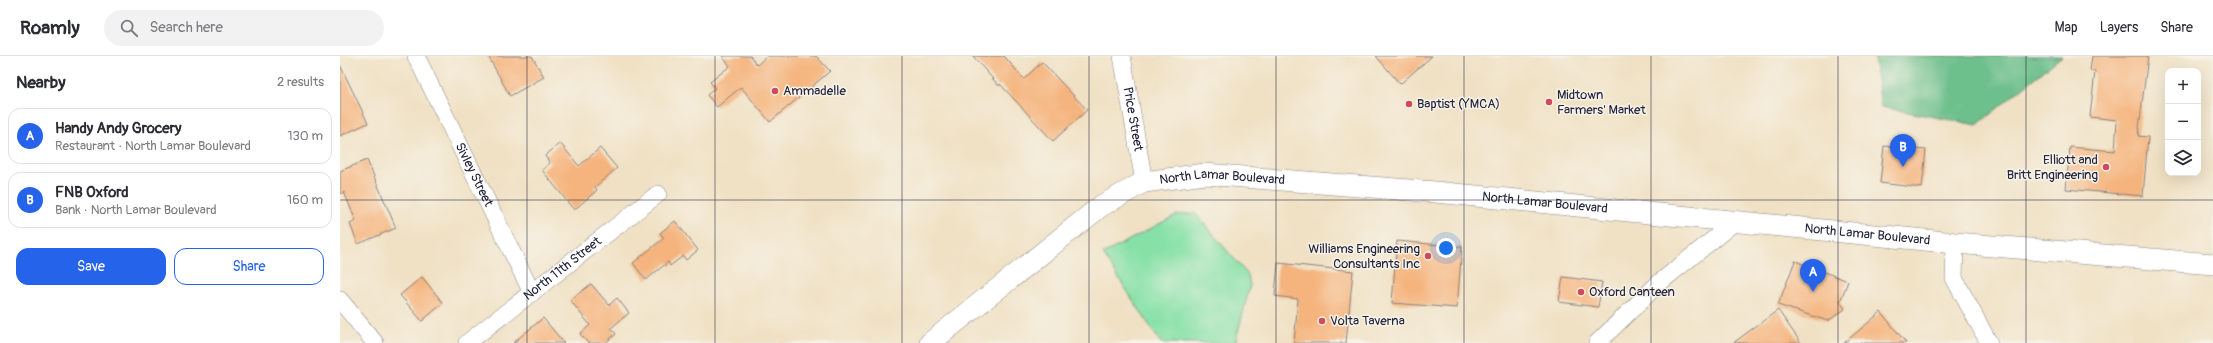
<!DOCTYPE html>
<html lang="en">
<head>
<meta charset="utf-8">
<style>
	:root { --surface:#fff; --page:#f2f2f3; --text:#2b2b33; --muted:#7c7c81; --line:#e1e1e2; --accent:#2563eb }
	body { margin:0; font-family:Pangolin,sans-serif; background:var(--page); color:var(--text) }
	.controls { position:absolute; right:12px; top:12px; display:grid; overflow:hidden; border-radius:8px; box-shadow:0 4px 16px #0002 }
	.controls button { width:36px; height:36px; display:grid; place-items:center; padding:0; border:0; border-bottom:1px solid var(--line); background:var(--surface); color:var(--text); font:20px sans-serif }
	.you { position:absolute; left:1106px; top:192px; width:14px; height:14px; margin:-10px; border:3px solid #fff; border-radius:50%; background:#1a73e8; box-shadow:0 0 0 6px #1a73e833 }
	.badge { display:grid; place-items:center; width:26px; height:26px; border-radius:50%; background:var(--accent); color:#fff; font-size:13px; font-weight:700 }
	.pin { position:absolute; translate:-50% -33px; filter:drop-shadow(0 1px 2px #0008) }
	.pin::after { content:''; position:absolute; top:21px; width:14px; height:12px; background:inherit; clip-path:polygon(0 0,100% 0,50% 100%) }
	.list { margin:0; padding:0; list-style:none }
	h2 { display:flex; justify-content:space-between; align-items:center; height:52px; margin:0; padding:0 16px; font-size:17px }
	h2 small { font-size:13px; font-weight:400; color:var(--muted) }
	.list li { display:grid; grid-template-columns:26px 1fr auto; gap:12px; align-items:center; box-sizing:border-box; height:56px; margin:0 8px 8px; padding:0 8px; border:1px solid var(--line); border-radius:12px }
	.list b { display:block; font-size:15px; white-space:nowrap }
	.list p { margin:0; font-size:13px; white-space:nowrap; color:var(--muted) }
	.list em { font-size:13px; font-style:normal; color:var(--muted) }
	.actions { display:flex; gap:8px; padding:12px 16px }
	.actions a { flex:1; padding:9px 0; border:1px solid var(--accent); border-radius:12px; text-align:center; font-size:14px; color:var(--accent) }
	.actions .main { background:var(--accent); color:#fff }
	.icon { flex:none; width:22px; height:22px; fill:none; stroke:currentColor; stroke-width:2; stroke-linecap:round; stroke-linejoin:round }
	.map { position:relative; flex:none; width:1873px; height:287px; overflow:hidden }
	header { display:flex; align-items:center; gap:24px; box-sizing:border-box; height:56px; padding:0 20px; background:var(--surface); border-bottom:1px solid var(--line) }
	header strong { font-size:19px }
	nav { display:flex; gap:22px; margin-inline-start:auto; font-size:14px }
	.search { width:280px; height:36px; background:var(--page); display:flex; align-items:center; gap:10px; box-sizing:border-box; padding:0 14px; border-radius:22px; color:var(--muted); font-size:15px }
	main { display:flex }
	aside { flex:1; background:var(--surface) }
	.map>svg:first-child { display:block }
</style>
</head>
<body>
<header>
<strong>Roamly</strong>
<div class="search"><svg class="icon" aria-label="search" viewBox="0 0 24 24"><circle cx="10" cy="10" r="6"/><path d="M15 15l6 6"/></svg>Search here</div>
<nav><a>Map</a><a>Layers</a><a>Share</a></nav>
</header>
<main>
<aside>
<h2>Nearby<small>2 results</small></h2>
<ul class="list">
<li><span class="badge">A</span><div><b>Handy Andy Grocery</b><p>Restaurant · North Lamar Boulevard</p></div><em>130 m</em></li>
<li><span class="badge">B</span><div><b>FNB Oxford</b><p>Bank · North Lamar Boulevard</p></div><em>160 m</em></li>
</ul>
<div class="actions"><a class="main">Save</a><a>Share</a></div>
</aside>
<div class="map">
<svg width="1873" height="287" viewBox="0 0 1873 287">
	<rect width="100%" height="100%" fill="#f7f3e8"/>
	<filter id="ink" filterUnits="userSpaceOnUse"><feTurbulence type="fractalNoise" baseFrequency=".025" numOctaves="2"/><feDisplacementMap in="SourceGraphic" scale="8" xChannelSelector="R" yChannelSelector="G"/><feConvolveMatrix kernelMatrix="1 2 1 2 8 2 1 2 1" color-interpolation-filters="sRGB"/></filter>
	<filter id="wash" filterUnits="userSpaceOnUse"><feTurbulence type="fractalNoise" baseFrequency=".012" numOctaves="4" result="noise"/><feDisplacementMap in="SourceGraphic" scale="16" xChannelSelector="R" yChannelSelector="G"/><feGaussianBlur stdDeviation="0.9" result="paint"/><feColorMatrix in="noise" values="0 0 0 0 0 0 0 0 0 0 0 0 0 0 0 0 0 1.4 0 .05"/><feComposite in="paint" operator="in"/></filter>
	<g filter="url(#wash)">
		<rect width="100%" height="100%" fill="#f0e1c4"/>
		<polygon fill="#87e1a7" stroke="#548271" points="855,157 908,219 910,230 895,287 821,287 763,198 836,159"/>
		<polygon fill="#6dbf8c" stroke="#487064" points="1534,0 1722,0 1637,69 1541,51"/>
		<g id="blocks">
			<g fill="#f5b47d">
				<polygon points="148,0 192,0 204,21 170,40"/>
				<polygon points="382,0 410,0 417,9 427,0 476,0 490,15 430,66 401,31 377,51 367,39 375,32 370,26 390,10"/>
				<polygon points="633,0 664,0 684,23 702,6 747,54 713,85 660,28 659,30"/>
				<polygon points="1036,0 1092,0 1060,28"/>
				<polygon points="1752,0 1808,0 1798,80 1808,81 1803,140 1726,133 1730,91 1775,95 1777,64 1750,61 1755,15 1750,15"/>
				<polygon points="0,9 28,67 0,80"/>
				<polygon points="220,87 239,110 260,92 277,112 255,131 257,134 234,154 202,114 210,107 205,100"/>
				<polygon points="1544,90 1586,94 1582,132 1540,127"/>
				<polygon points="27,104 56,172 18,188 10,168 16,165 4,136 0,138 0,115"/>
				<polygon points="335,165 358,194 346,204 343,200 330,210 328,206 306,224 293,207 324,182 320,177"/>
				<polygon points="1057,185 1122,191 1117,252 1052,247"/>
				<polygon points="1455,205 1508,225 1500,246 1505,253 1488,265 1438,249"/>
				<polygon points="938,207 1013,215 1006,287 954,287 958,243 935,240"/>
				<polygon points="82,221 103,247 82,265 60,239"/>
				<polygon points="1223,221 1262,226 1258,251 1219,246"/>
				<polygon points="251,228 269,249 277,242 289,257 271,272 276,278 265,287 248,287 240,278 250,269 230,244"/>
				<polygon points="1438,254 1461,287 1393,287"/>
				<polygon points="1541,256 1566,287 1504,287"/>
				<polygon points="203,262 224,287 173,287"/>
			</g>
		</g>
	</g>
	<g filter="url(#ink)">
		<use href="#blocks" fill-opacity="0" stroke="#898280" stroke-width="1"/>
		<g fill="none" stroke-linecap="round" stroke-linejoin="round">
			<g stroke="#898280" stroke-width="18">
				<g id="minor">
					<path id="s1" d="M76,0L192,237"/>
					<path id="s2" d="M782,0L804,126"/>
					<polyline points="1615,187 1614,222 1649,287"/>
					<polyline points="0,244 35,287"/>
					<path id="s3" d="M127,287L318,138"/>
					<polyline points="1257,287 1319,227 1396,165"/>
				</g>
			</g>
			<g stroke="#898280" stroke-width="22">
				<g id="tertiary">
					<path id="s4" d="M590,287L761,150L804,126L865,118L1095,136L1615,187L1873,208"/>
				</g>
			</g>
			<use href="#minor" stroke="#fff" stroke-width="17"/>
			<use href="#tertiary" stroke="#fff" stroke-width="21"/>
		</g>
	</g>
	<path fill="none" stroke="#22223b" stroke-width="1" stroke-opacity="0.55" d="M187,0V287M375,0V287M562,0V287M749,0V287M936,0V287M1124,0V287M1311,0V287M1498,0V287M1686,0V287M0,144H1873"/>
	<g fill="#d1495b" stroke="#f7f3e8" stroke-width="1.5">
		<circle cx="435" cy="35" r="4"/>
		<circle cx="1209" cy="46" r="4"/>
		<circle cx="1069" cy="48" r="4"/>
		<circle cx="1766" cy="111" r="4"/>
		<circle cx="1088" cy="200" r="4"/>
		<circle cx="1241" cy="236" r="4"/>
		<circle cx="982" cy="265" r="4"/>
	</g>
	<g text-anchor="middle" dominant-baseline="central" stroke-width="3" stroke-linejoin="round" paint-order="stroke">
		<g font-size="13" fill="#22223b" stroke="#f7f3e8" text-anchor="start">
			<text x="443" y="35">Ammadelle</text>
			<text x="1217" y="39">Midtown<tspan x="1217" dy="15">Farmers' Market</tspan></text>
			<text x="1077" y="48">Baptist (YMCA)</text>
			<text x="1758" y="104" text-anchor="end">Elliott and<tspan x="1758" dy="15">Britt Engineering</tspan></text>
			<text x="1080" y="193" text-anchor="end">Williams Engineering<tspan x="1080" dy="15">Consultants Inc</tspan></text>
			<text x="1249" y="236">Oxford Canteen</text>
			<text x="990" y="265">Volta Taverna</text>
		</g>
		<g font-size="13" fill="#22223b" stroke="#f7f3e8">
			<text stroke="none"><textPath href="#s2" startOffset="64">Price Street</textPath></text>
			<text stroke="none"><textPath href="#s1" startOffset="132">Sivley Street</textPath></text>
			<text stroke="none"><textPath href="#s4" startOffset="347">North Lamar Boulevard</textPath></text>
			<text stroke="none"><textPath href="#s4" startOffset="671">North Lamar Boulevard</textPath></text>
			<text stroke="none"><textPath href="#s4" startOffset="995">North Lamar Boulevard</textPath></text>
			<text stroke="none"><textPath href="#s3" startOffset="121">North 11th Street</textPath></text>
		</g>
	</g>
</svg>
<div class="controls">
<button>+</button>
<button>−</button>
<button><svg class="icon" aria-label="layers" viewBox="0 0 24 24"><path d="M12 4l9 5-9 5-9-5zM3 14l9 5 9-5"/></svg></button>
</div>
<div class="you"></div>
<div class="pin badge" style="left:1473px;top:236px">A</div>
<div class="pin badge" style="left:1563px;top:111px">B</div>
</div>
</main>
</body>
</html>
